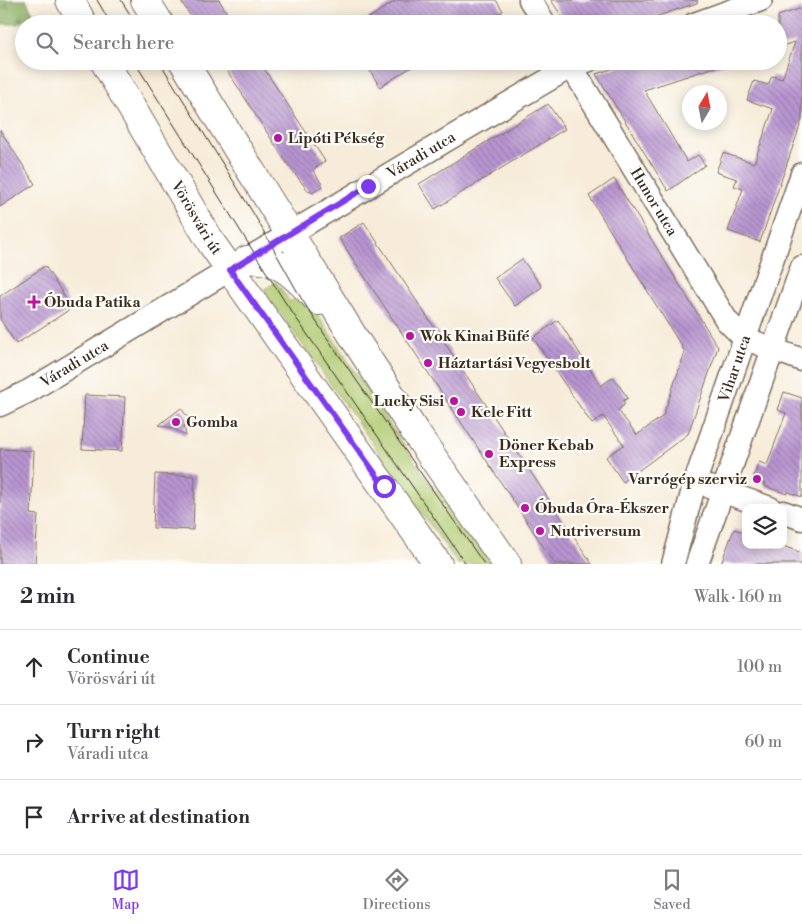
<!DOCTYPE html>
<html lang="en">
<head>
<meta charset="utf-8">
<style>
	:root { --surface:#fff; --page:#f7f7f7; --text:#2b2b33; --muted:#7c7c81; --line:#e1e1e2; --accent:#7c3aed }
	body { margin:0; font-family:"Libre Bodoni",serif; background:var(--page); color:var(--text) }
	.controls { position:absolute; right:15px; bottom:15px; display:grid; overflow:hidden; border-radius:10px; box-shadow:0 2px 12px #0003 }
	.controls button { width:45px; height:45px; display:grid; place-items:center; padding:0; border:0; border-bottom:1px solid var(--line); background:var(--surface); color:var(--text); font:25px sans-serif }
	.compass { position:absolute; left:682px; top:85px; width:45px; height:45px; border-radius:50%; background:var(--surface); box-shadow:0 2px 12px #0003; rotate:10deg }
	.stop { position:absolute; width:15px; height:15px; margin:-11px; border:4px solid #7c3aed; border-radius:50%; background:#fff }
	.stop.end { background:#7c3aed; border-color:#fff; box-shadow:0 1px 5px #0008 }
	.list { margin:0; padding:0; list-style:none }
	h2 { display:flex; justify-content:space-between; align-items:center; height:65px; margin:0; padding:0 20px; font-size:21px }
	h2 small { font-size:16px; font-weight:400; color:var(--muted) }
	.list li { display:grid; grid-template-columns:32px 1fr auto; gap:15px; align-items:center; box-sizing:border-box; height:75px; padding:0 20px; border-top:1px solid var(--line) }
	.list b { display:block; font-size:19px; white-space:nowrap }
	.list p { margin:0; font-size:16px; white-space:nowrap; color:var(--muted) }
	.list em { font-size:16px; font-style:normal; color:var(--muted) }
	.icon { flex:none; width:28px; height:28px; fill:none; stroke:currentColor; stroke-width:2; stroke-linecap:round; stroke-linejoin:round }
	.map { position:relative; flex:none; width:802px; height:564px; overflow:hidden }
	.search { position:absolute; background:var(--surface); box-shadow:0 2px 12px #0003; left:15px; right:15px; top:15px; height:55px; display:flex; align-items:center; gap:12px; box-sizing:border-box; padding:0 18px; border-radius:28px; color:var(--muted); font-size:19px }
	.sheet { height:290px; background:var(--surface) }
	nav { display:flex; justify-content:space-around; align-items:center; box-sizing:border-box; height:70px; border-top:1px solid var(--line); background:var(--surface); font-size:14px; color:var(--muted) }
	nav a { display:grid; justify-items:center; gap:2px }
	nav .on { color:var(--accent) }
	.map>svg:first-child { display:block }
</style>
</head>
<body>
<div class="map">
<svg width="802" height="564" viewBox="0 0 802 564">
	<defs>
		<pattern id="forest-firs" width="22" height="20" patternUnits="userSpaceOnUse" patternTransform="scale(1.25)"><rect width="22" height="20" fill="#8bae62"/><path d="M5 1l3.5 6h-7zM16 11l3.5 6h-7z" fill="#738e50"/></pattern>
		<pattern id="building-back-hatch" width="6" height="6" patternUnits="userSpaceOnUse" patternTransform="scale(1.25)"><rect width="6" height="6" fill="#b895d1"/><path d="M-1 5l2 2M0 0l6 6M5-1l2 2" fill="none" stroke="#977aa9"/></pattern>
	</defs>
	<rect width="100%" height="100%" fill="#fdfcf7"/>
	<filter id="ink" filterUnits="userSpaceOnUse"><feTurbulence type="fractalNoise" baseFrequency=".02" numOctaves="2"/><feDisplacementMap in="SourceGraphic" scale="10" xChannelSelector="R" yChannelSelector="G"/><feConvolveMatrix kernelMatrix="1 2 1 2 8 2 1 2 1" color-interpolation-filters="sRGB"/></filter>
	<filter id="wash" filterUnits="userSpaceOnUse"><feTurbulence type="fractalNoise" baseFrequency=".0096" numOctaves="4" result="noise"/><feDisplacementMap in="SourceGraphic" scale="20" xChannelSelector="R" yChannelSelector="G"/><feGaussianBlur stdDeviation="1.12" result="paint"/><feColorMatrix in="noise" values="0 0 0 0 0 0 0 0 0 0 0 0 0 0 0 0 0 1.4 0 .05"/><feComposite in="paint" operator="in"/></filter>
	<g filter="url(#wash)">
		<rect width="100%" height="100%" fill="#f7ecd9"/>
		<polygon fill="#afca70" stroke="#757a47" points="276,282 290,302 304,294 381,412 435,491 439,489 491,564 458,564 264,290"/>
		<polygon fill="url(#forest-firs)" stroke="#636c40" points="0,0 26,0 34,15 17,24 2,24 0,20"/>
		<g id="blocks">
			<g fill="url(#building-back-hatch)">
				<polygon points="180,0 219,0 234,24 196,24"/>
				<polygon points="397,0 496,0 503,11 482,24 359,24"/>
				<polygon points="551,0 697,0 697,3 634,24 567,24"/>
				<polygon points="802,8 802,120 760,242 728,231 743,189 734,186 737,179 716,172 723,153 754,163 773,109 747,100 754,81 768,85 772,76 782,79 795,42 778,47 778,16"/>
				<polygon points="221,61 259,61 325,161 313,170 323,186 312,193 310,191 309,192 288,165"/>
				<polygon points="364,61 421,61 380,87"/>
				<polygon points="635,61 723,61 724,64 644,90 687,162 698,155 705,165 668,191 596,74"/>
				<polygon points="548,104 565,129 435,209 419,184"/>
				<polygon points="0,130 35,184 0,207"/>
				<polygon points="614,179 718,347 688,434 623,482 606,457 624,445 603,416 592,424 533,338 558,320 601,386 613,377 628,398 623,401 625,404 618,410 637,435 663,416 685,352 589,196"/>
				<polygon points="364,222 592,564 555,564 386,309 339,238"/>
				<polygon points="522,259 542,287 515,306 495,278"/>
				<polygon points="45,266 72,308 16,344 0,319 0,296"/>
				<polygon points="784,392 802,398 802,497 788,492 787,494 764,486 766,484 753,479 759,462 767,465 786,413 778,410"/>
				<polygon points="85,395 125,397 122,451 82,449"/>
				<polygon points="181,408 191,422 184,426 186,436 172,428 159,425"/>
				<polygon points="0,449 34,451 31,514 38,515 35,564 0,564"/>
				<polygon points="155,474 195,476 193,530 153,528"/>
				<polygon points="734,529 746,533 746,545 780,545 802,553 802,564 721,564"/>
			</g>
		</g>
	</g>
	<g filter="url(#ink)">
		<use href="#blocks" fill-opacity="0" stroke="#7d6e5f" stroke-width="1"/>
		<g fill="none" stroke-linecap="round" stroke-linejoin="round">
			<g stroke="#7d6e5f" stroke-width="25">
				<g id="minor">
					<polyline points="530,0 545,24"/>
					<polyline points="694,24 761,0"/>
					<path id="s1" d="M568,61L727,321L744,338L802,360"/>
					<path id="s2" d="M0,405L29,391C209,282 389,173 572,66L587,61"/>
					<polyline points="710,487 770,508"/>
					<polyline points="783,512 802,519"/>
					<path id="s3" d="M673,564L695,482L802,174"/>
					<polyline points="697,564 802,267"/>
				</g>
			</g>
			<g stroke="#7d6e5f" stroke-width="30">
				<g id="major">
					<polyline points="70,0 83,24"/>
					<polyline points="145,0 160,24"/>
					<path id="s4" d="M104,61L212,244L438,564"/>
					<polyline points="183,61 356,341 415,432 507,564"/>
					<path d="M247,260C279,255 299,280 319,301"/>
				</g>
			</g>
			<use href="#minor" stroke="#fff" stroke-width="22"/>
			<use href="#major" stroke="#fff" stroke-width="28"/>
			<g stroke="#3b2a1e" stroke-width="1">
				<polyline points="97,0 111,24"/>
				<polyline points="121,0 136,24"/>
				<polyline points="134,61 285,302 466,564"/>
				<polyline points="159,61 255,216 301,298 325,335 484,564"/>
			</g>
		</g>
	</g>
	<g fill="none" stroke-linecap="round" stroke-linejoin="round" filter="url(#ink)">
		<polyline stroke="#7c3aed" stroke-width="6" points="368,186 230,270 384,486"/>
	</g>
	<g fill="#b5179e" stroke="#fdfcf7" stroke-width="2">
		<circle cx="278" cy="138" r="5"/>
		<path d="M31.5 294.5h5v5h5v5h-5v5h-5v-5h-5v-5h5z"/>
		<circle cx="410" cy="336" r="5"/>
		<circle cx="428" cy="363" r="5"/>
		<circle cx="454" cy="401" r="5"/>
		<circle cx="461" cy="412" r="5"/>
		<circle cx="176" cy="422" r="5"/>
		<circle cx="489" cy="454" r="5"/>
		<circle cx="757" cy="479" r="5"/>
		<circle cx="525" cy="508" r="5"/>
		<circle cx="540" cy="531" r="5"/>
	</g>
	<g text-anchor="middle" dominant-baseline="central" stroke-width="4.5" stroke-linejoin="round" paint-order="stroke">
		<g font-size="15" font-weight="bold" fill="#3b2a1e" stroke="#fdfcf7" text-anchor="start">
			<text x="288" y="138">Lipóti Pékség</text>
			<text x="44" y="302">Óbuda Patika</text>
			<text x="420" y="336">Wok Kinai Büfé</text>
			<text x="438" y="363">Háztartási Vegyesbolt</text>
			<text x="444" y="401" text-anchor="end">Lucky Sisi</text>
			<text x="471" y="412">Kele Fitt</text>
			<text x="186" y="422">Gomba</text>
			<text x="499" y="445">Döner Kebab<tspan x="499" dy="17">Express</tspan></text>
			<text x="747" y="479" text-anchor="end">Varrógép szerviz</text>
			<text x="535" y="508">Óbuda Óra-Ékszer</text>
			<text x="550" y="531">Nutriversum</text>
		</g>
		<g font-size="15" fill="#3b2a1e" stroke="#fdfcf7">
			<text stroke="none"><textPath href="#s2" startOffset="490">Váradi utca</textPath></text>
			<text stroke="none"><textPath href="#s1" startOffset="165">Hunor utca</textPath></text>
			<text stroke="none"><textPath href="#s4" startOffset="182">Vörösvári út</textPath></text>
			<text stroke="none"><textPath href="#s2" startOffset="85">Váradi utca</textPath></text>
			<text stroke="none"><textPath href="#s3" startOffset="205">Vihar utca</textPath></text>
		</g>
	</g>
</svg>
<div class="controls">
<button><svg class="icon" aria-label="layers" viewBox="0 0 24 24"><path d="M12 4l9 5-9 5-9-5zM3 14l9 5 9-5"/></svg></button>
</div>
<svg class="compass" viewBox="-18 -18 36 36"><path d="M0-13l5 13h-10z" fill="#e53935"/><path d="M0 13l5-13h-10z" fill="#7c7c81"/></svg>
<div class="stop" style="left:384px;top:486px"></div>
<div class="stop end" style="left:368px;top:186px"></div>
<div class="search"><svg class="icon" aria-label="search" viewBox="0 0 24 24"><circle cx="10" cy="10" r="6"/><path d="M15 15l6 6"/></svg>Search here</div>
</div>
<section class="sheet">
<h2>2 min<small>Walk · 160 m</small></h2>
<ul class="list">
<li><svg class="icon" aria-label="ahead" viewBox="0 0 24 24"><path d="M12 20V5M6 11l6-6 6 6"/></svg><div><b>Continue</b><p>Vörösvári út</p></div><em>100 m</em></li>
<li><svg class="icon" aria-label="right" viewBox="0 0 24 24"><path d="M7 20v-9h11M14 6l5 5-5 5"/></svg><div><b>Turn right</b><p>Váradi utca</p></div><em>60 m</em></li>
<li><svg class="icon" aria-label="arrive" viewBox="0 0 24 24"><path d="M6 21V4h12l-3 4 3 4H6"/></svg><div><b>Arrive at destination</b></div></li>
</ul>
</section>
<nav>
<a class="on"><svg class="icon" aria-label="map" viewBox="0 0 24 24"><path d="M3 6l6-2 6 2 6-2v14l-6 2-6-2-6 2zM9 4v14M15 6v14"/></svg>Map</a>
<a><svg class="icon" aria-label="directions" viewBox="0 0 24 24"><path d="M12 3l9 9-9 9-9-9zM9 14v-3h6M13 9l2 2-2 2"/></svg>Directions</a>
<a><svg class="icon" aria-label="saved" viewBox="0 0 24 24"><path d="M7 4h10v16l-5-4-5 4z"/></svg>Saved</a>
</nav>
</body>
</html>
